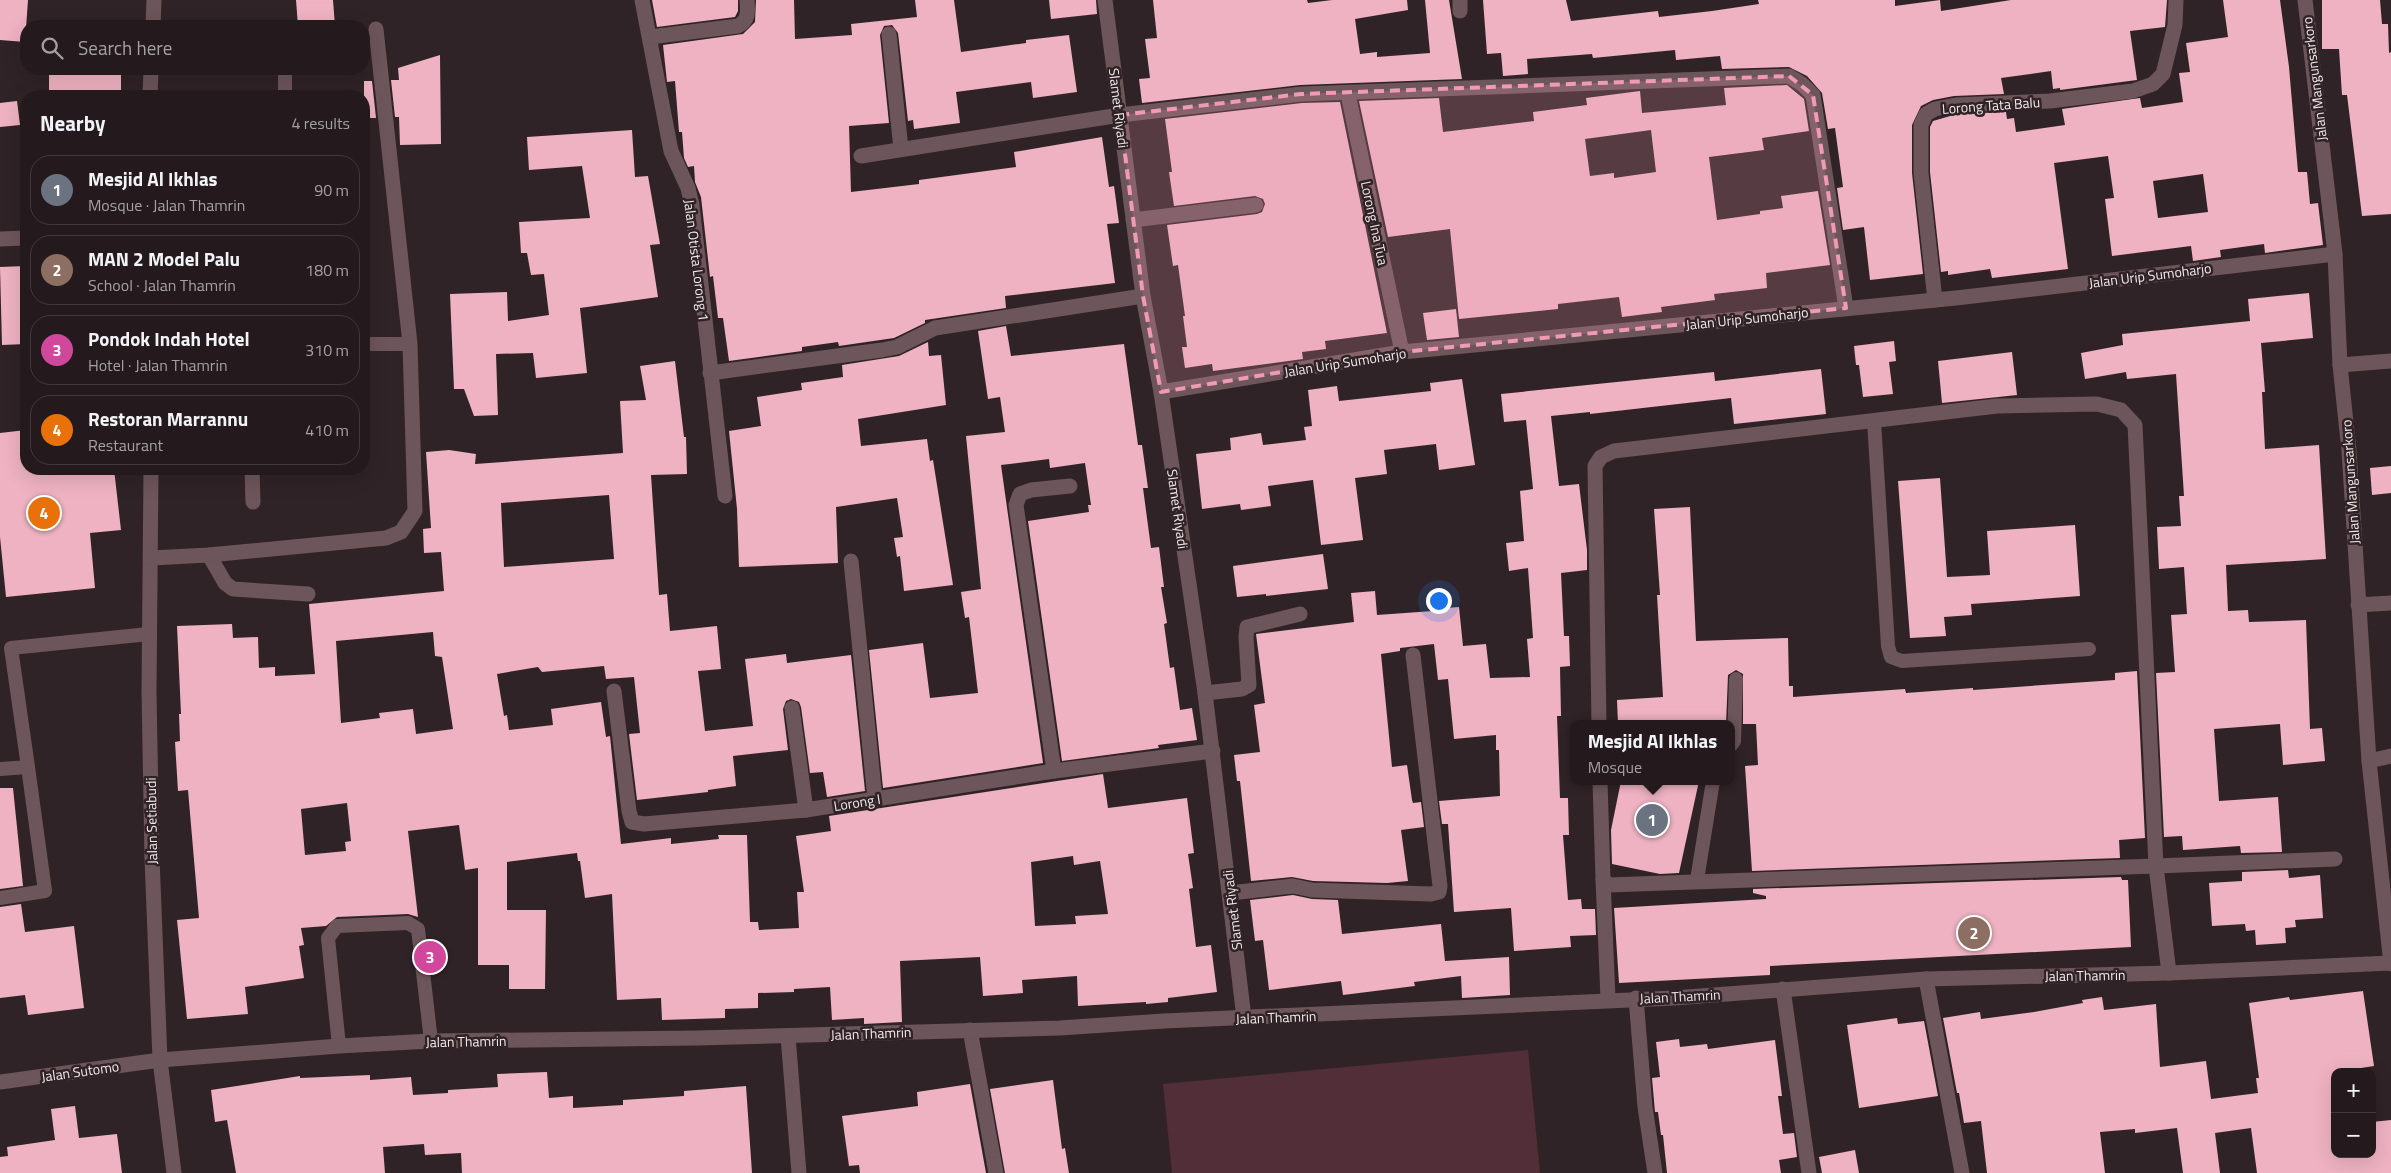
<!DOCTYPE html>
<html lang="en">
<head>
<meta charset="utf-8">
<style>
	:root { --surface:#241a1d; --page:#30272a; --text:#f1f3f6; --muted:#a3a1a4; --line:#41383b; --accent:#f19ab3 }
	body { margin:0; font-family:"Titillium Web",sans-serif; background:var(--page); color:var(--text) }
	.controls { position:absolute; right:15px; bottom:15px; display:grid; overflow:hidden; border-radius:10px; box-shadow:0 5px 20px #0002 }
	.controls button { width:45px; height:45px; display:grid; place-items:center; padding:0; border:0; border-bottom:1px solid var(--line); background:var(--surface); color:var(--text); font:25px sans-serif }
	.you { position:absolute; left:1438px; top:600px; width:18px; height:18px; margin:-12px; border:4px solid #fff; border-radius:50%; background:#1a73e8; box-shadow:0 0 0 8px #1a73e833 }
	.badge { display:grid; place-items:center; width:32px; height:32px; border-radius:50%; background:var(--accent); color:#fff; font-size:16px; font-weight:700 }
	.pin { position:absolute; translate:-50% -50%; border:2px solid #fff; box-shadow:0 1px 5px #0006 }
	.popup { position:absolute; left:1570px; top:720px; width:165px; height:65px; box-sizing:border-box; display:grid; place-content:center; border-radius:10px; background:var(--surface); filter:drop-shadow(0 1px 4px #0005); font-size:16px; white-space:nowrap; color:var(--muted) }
	.popup b { font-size:19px; color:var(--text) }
	.popup::after { content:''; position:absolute; left:50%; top:100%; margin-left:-10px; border:10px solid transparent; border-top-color:var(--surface) }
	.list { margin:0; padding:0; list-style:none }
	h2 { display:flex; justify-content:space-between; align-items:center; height:65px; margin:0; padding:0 20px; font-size:21px }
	h2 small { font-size:16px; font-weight:400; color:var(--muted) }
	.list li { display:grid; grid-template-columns:32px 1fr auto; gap:15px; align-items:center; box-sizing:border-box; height:70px; margin:0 10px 10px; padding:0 10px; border:1px solid var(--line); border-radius:20px }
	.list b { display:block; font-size:19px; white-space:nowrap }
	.list p { margin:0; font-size:16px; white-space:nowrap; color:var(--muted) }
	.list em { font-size:16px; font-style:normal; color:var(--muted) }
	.icon { flex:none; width:28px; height:28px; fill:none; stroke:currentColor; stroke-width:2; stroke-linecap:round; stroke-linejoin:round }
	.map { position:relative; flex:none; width:2391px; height:1173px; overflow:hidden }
	.search { position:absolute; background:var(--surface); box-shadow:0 5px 20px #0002; left:20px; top:20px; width:350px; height:55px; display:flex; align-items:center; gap:12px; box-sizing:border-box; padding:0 18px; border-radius:20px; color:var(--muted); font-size:19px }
	.panel { position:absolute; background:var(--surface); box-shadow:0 5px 20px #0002; left:20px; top:90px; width:350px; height:385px; border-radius:20px }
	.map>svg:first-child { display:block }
</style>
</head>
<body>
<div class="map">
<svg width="2391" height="1173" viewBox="0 0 2391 1173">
	<rect width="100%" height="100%" fill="#302327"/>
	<polygon fill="#512e38" points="1528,1050 1540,1173 1172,1173 1163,1084"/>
	<g fill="#eeb2c2" fill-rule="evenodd">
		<polygon points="0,0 28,0 25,42 0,40"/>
		<polygon points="296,0 333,0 335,26 298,26"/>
		<polygon points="652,0 738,0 738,11 735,17 657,27"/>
		<polygon points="756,0 794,0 795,39 852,35 851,24 917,17 915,0 954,0 961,52 1026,43 1026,40 1069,35 1077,92 1033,98 1031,82 956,92 960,123 914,129 913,120 908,121 898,33 892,25 884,26 880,35 889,123 849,126 851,192 919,184 919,180 1016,167 1014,152 1102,137 1109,187 1114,186 1119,223 1107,224 1115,283 1005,296 1006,308 925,320 925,323 894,338 839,346 838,342 802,347 802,351 729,361 723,318 718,318 713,276 710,277 701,197 695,182 694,166 688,167 684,158 682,132 679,132 675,81 667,82 663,45 743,34 755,22"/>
		<polygon points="1049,0 1096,0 1097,14 1051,19"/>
		<polygon points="1153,0 1307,0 1308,3 1332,0 1407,0 1408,10 1355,19 1360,54 1377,52 1377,57 1430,53 1425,0 1449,0 1462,79 1300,85 1142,103 1139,79 1150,78 1145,39 1157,38"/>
		<polygon points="1483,0 1566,0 1571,21 1658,11 1659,17 1712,11 1759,4 1758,0 1895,0 1895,6 1940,0 1941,11 2011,0 2167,0 2165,27 2130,31 2137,80 2060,90 2060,88 2053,89 2051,71 2001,78 2004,94 1954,96 1933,100 1921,106 1912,125 1912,173 1923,274 1870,280 1864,227 1843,230 1837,188 1843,187 1835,128 1828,129 1822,93 1807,76 1789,67 1722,69 1720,56 1676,60 1675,50 1593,58 1592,54 1527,59 1528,74 1503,76 1501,53 1487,54"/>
		<path d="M2223,0H2280L2289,67L2298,172H2307L2310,204L2318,203L2323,245L2265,253L2264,244L2220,250L2221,257L2193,261L2191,246L2112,256L2105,199L2114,198L2108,156L2054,163L2068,269L1992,278L1990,269L1948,275V271L1941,272L1930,172V127L1933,121L1957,114L2006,112L2007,119L2014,118L2016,132L2065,125L2062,109L2140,98L2142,108L2183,102L2179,73L2190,72L2186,43L2228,37ZM2203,174L2208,212L2158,218L2153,181Z"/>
		<polygon points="2322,0 2380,0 2382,24 2388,24 2389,53 2391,52 2391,214 2362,216 2347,95 2342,95 2339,49 2322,49"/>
		<polygon points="440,55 441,144 400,145 399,117 395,117 391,80 399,80 398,68"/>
		<rect x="49" y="69" width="72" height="27"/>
		<polygon points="364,81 372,81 376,118 364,118"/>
		<path d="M1787,85L1804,99L1809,131L1762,138L1764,150L1709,157L1717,220L1760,214V211L1783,208L1781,196L1818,191L1830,265L1766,273L1767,288L1714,294L1715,300L1661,307L1662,312L1622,317L1619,297L1558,304V309L1459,319L1450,229L1388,237L1359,101L1439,98L1443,132L1534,121L1533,112L1587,105L1586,98L1640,91L1642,113L1726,105L1724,88ZM1651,130L1656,172L1614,178V173L1590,176L1585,139Z"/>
		<polygon points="17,101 20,125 0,127 0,103"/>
		<polygon points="1340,102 1387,333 1325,341 1326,349 1302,352 1303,359 1213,371 1212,364 1185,368 1182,347 1187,347 1183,316 1185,316 1178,265 1173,266 1167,225 1257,214 1262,212 1265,204 1263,199 1255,196 1174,206 1169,172 1172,172 1165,119 1302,103"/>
		<polygon points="632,130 635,177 648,176 660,244 650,245 658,297 580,308 587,373 536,378 533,353 496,354 498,415 474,416 464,389 454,389 450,294 507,292 508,321 549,315 544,274 531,275 527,253 521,253 519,222 590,218 582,166 529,170 527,137"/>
		<polygon points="26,266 26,344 2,345 0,267"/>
		<polygon points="2309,293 2313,338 2261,343 2265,392 2262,392 2265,449 2319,445 2326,559 2226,565 2228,611 2248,610 2249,622 2306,620 2310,729 2322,728 2325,761 2283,765 2280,724 2214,729 2219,801 2278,797 2282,852 2241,853 2240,846 2183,850 2182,836 2164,837 2156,673 2175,672 2171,615 2187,614 2184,567 2159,569 2157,527 2181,526 2179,496 2184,496 2176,374 2127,379 2126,372 2085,379 2081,353 2123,345 2122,334 2250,321 2248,299"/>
		<polygon points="1456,309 1459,337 1427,340 1423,313"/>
		<polygon points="1006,326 1011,356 1124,344 1138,445 1142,445 1148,488 1143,488 1151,548 1159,547 1164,587 1161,587 1167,623 1164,624 1170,668 1174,667 1180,710 1192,708 1197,740 1158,745 1159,748 1062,761 1028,521 1089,512 1088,505 1091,505 1085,463 1050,468 1049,459 1001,465 1043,763 883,788 869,650 923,643 930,698 978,693 969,617 965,618 961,592 981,589 966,436 1005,432 1000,397 988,399 978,331"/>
		<polygon points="1894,341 1896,361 1889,362 1893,394 1863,397 1859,365 1856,365 1854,346"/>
		<polygon points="928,342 929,356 941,355 946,405 858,419 861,446 927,439 930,461 933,460 953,585 904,591 900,556 897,557 894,538 903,537 897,498 836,507 838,563 739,567 737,509 729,431 761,426 757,397 802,390 801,383 843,377 842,365 899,356"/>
		<polygon points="2012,352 2017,395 1942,403 1938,361"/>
		<path d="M675,361L684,437H686L687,474L651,475L659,595L667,594L670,631L717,626L721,669L698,671L705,731L753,726L745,659L786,654L787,663L851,655L865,791L827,797L823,772L810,773L801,707L799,702L791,699L786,701L783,709L788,750L733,756L736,786L708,790V792L637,800L629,734L640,733L634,677L606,679L604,666L542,672L538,667L497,674L504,716L507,715L509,730L553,725L551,709L601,702L606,737L610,736L621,844L671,838V844L719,839L718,835H747L750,922H758L759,930L799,928L797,892H804L796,836L831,831L829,816L1103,774L1108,808L1187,798L1194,853L1188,854L1193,888L1189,889L1196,947L1211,945L1217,992L1168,998V1002L1146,1004V1002L1078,1006L1077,976L1022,980L1023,993L983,996L980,957L900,961L902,1022L864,1024V1018L832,1020L830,987L794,989V992L758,993V1008L725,1009V1018L662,1020L661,998L617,1000L612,894L585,898L580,861H578L577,853L507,862V910H546L545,989H509V965H478V868L465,870L459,825L408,831L418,917L408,914L337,917L326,926L301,928L304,945L299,946L304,978L245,987L248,1014L187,1019L177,920L199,918L188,790L178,791L175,742L180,741L179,714H181L177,626L232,624L233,638L258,637L259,668L275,667V676L315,674L309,604L444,591L441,552L424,553L423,529L431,528L426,452L449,450L476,454L475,464L623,453L620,401L646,400L640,366ZM609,495L614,559L504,567L501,503ZM433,632L435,656L442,657L453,729L416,734L413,709L379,713L380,718L341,723L336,641ZM347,803L351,841L345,842L346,851L305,855L301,809ZM1073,856L1074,865L1100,861L1108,914L1075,916L1076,924L1035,926L1031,862Z"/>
		<polygon points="1821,369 1826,414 1734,424 1731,398 1590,414 1590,412 1551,416 1559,486 1579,484 1587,550 1587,570 1561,573 1564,636 1569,636 1570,666 1560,667 1561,716 1557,716 1560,798 1568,798 1569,835 1563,835 1568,900 1581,899 1582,909 1595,909 1596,935 1570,936 1571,947 1514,951 1511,908 1454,912 1448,824 1442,824 1439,801 1500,796 1499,750 1496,750 1496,735 1454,739 1448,679 1438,680 1434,644 1400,648 1400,651 1381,654 1392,767 1407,765 1412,800 1413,803 1421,802 1424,827 1401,830 1408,881 1387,883 1313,881 1292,877 1251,881 1240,781 1237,781 1234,755 1260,752 1254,705 1265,703 1256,634 1354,622 1351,593 1375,591 1377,615 1433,611 1433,609 1459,607 1463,646 1486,644 1490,678 1530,677 1527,639 1533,638 1528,568 1509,571 1506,543 1524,541 1520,491 1533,489 1526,420 1504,422 1501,394 1714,372 1715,381"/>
		<polygon points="1462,379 1475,465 1439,470 1436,444 1384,450 1387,474 1355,478 1363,540 1321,545 1313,480 1268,486 1271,506 1241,510 1240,504 1202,509 1196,454 1231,450 1230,438 1261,433 1263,445 1306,440 1304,427 1312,426 1308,390 1337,386 1339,401 1431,391 1430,383"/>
		<polygon points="26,430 26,469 114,469 121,530 90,533 95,588 6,597 0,537 0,433"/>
		<polygon points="2391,466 2391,493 2372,495 2370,468"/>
		<polygon points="1940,478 1947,577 1990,575 1987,531 2075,525 2080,596 1971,604 1972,615 1944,617 1946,636 1910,638 1898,481"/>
		<polygon points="1690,507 1696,641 1788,638 1789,686 1793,686 1793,697 1905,689 1906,693 1973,688 1973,690 2115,680 2115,673 2137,671 2145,838 2119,840 2120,858 1752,871 1745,766 1758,765 1756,724 1743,724 1743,674 1736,670 1728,675 1726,724 1618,724 1617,700 1663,697 1657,595 1660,595 1654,509"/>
		<polygon points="1323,554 1328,589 1266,596 1266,594 1237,597 1233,566"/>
		<polygon points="1621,781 1699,781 1679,873 1660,874 1612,864 1611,830"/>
		<polygon points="0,788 13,788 23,886 0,889"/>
		<polygon points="2288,870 2289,878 2320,875 2323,918 2295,920 2296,927 2285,928 2286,943 2256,945 2255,930 2246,931 2245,924 2212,926 2209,883 2242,881 2242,872"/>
		<polygon points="2121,877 2122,880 2128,880 2131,947 1770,966 1770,975 1619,983 1614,908 1766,899 1766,896 1753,893 1753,889"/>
		<polygon points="1293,895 1312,899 1338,900 1342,934 1441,924 1445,961 1509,957 1510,995 1462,998 1461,976 1414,982 1415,986 1343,995 1341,981 1269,990 1263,940 1255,941 1250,900"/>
		<polygon points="21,904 25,932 74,926 84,1008 28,1015 25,995 0,998 0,907"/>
		<polygon points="2363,991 2374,1066 2335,1072 2335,1154 2372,1154 2372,1122 2391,1120 2391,1173 2257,1173 2251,1128 2215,1133 2220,1173 2183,1173 2177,1128 2135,1133 2135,1129 2100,1132 2105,1173 1987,1173 1981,1121 1964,1123 1959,1093 1957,1093 1943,1018 1980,1012 1981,1019 2034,1012 2083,1003 2082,1000 2102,997 2104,1010 2156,1004 2160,1067 2206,1061 2211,1099 2258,1093 2256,1078 2259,1078 2249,1003 2289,997 2290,1000"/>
		<polygon points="1897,1018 1898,1024 1924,1021 1938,1096 1859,1108 1847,1025"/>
		<polygon points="1679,1039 1680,1047 1707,1044 1708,1049 1775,1040 1782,1096 1778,1096 1783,1134 1794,1133 1797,1157 1779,1160 1781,1173 1667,1173 1663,1135 1661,1135 1658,1112 1655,1112 1652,1078 1660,1077 1656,1042"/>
		<polygon points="547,1072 549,1098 573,1096 573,1108 623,1105 623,1100 684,1096 684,1091 746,1086 752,1173 462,1173 461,1153 425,1155 424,1144 383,1147 385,1173 236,1173 227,1120 215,1122 211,1090 300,1076 300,1078 370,1075 370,1080 411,1077 413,1095 448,1093 448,1090 498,1087 497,1074"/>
		<polygon points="1053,1080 1062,1149 1065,1148 1069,1173 1005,1173 990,1089"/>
		<polygon points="970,1084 986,1173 860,1173 859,1165 849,1166 842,1116 918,1106 917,1092"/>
		<polygon points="75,1106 79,1138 117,1134 122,1173 0,1173 0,1157 8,1156 7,1147 55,1140 51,1109"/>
		<polygon points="1855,1150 1859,1173 1822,1173 1819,1157"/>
	</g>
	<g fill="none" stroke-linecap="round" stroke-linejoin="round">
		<g stroke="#6c555b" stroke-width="14">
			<polyline points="285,69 285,96"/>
			<polyline points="364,344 410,344"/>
			<polyline points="1874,421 1888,646 1891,657 1902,661 2089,649"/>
			<polyline points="1731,745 1734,741 1736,679"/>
			<polyline points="0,769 28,767 11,648 149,634"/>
			<polyline points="1697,880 1713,781"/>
			<polyline points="0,898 45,891 28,767"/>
			<polyline points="339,1046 328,938 337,926 408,923 418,929 431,1041"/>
		</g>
		<g stroke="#6c555b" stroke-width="15">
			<polyline points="642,0 671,151 688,188 692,205 725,496"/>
			<polyline points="1105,0 1143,296 1161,392 1205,693 1244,1018"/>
			<polyline points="1460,0 1460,11"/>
			<polyline points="2305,0 2335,254 2340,365 2349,451 2369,761 2391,964"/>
			<polyline points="153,26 154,0"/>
			<polyline points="889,34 901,149"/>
			<path d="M650,37L738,26C749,20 748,12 747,0"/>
			<polyline points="1348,94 1402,352"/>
			<polyline points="150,96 151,69"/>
			<polyline points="861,156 1120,115 1301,94 1789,76 1802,84 1813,95 1846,308"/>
			<polyline points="1133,220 1256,205"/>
			<polyline points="0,239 26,238"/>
			<polyline points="1935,300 1921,173 1921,125 1926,114 1935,109 1956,105 2050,101 2133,91 2153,84 2163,74 2175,25 2176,0"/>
			<polyline points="2340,365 2391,361"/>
			<polyline points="710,373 882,350 897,347 935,328 1143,296"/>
			<polyline points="1161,392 1402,352 1956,298 2335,254"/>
			<polyline points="151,469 149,692 152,858 160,1060 174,1173"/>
			<polyline points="252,469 253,502"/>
			<polyline points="209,555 225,583 233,589 308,594"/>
			<polyline points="151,558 209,555 386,538 401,532 415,511 410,344 376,29"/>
			<polyline points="851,561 875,799"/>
			<polyline points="2358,605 2391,603"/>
			<polyline points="614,691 629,811 632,822 644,824 806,810 1054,771 1213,751"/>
			<polyline points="1205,693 1242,689 1249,685 1246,637 1247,627 1300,614"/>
			<polyline points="792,708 806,810"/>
			<polyline points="1599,724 1595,466 1601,457 1614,451 1997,406 2097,404 2121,410 2135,425 2156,866 2335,859"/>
			<polyline points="2369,761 2391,756"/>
			<polyline points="1054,771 1016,505 1020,494 1031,490 1070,486"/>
			<polyline points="1600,781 1603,879 1608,885 2156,866 2169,973"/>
			<polyline points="1603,879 1608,999"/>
			<polyline points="1230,893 1293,886 1312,890 1431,894 1439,892 1440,886 1413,655"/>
			<polyline points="1926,979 1962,1173"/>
			<polyline points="1783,989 1809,1173"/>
			<polyline points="1636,998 1645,1107 1655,1173"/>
			<polyline points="970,1030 996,1173"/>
			<polyline points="788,1036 799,1173"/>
			<polyline points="0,1082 160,1060 339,1046 431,1041 697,1038 1060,1028 1164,1021 1674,998 1926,979 2169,973 2391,963"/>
		</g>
	</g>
	<path fill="#f19ab3" fill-opacity="0.2" stroke="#f19ab3" stroke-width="4" stroke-dasharray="10 6" stroke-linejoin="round" d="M1789,76L1813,95L1846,308L1402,352L1161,392L1143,296L1120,115L1301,94Z"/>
	<g text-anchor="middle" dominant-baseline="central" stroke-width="5" stroke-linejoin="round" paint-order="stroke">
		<g font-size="14" fill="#f1e8ea" stroke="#302327">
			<text transform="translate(2314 79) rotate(-97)">Jalan Mangunsarkoro</text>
			<text transform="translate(1991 105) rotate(-4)">Lorong Tata Balu</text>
			<text transform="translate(1119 108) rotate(83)">Slamet Riyadi</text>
			<text transform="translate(1375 223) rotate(78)">Lorong Ina Tua</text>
			<text transform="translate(697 260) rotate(83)">Jalan Otista Lorong 1</text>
			<text transform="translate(2150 275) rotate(-7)">Jalan Urip Sumoharjo</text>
			<text transform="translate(1747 318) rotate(-6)">Jalan Urip Sumoharjo</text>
			<text transform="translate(1345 362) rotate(-9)">Jalan Urip Sumoharjo</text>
			<text transform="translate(2350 482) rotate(-94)">Jalan Mangunsarkoro</text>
			<text transform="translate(1178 509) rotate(82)">Slamet Riyadi</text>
			<text transform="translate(857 802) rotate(-9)">Lorong I</text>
			<text transform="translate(151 821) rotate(-91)">Jalan Setiabudi</text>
			<text transform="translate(1232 910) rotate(-97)">Slamet Riyadi</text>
			<text transform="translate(2085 975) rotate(-1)">Jalan Thamrin</text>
			<text transform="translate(1680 996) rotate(-3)">Jalan Thamrin</text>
			<text transform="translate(1276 1017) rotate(-2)">Jalan Thamrin</text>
			<text transform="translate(871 1033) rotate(-2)">Jalan Thamrin</text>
			<text transform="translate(466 1041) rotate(-1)">Jalan Thamrin</text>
			<text transform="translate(80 1071) rotate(-8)">Jalan Sutomo</text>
		</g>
	</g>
</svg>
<div class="controls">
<button>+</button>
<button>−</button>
</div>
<div class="you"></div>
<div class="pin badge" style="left:1652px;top:820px;background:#6b7280">1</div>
<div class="popup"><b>Mesjid Al Ikhlas</b>Mosque</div>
<div class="pin badge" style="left:1974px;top:933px;background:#8d6e63">2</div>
<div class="pin badge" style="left:430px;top:957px;background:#d1479c">3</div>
<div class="pin badge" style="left:44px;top:513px;background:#e8710a">4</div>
<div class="search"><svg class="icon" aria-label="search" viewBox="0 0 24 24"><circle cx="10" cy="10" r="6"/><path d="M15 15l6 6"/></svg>Search here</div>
<section class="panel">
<h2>Nearby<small>4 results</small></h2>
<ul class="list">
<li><span class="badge" style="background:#6b7280">1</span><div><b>Mesjid Al Ikhlas</b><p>Mosque · Jalan Thamrin</p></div><em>90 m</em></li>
<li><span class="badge" style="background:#8d6e63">2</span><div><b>MAN 2 Model Palu</b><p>School · Jalan Thamrin</p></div><em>180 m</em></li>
<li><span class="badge" style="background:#d1479c">3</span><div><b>Pondok Indah Hotel</b><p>Hotel · Jalan Thamrin</p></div><em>310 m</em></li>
<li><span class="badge" style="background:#e8710a">4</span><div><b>Restoran Marrannu</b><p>Restaurant</p></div><em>410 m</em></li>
</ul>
</section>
</div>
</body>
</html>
